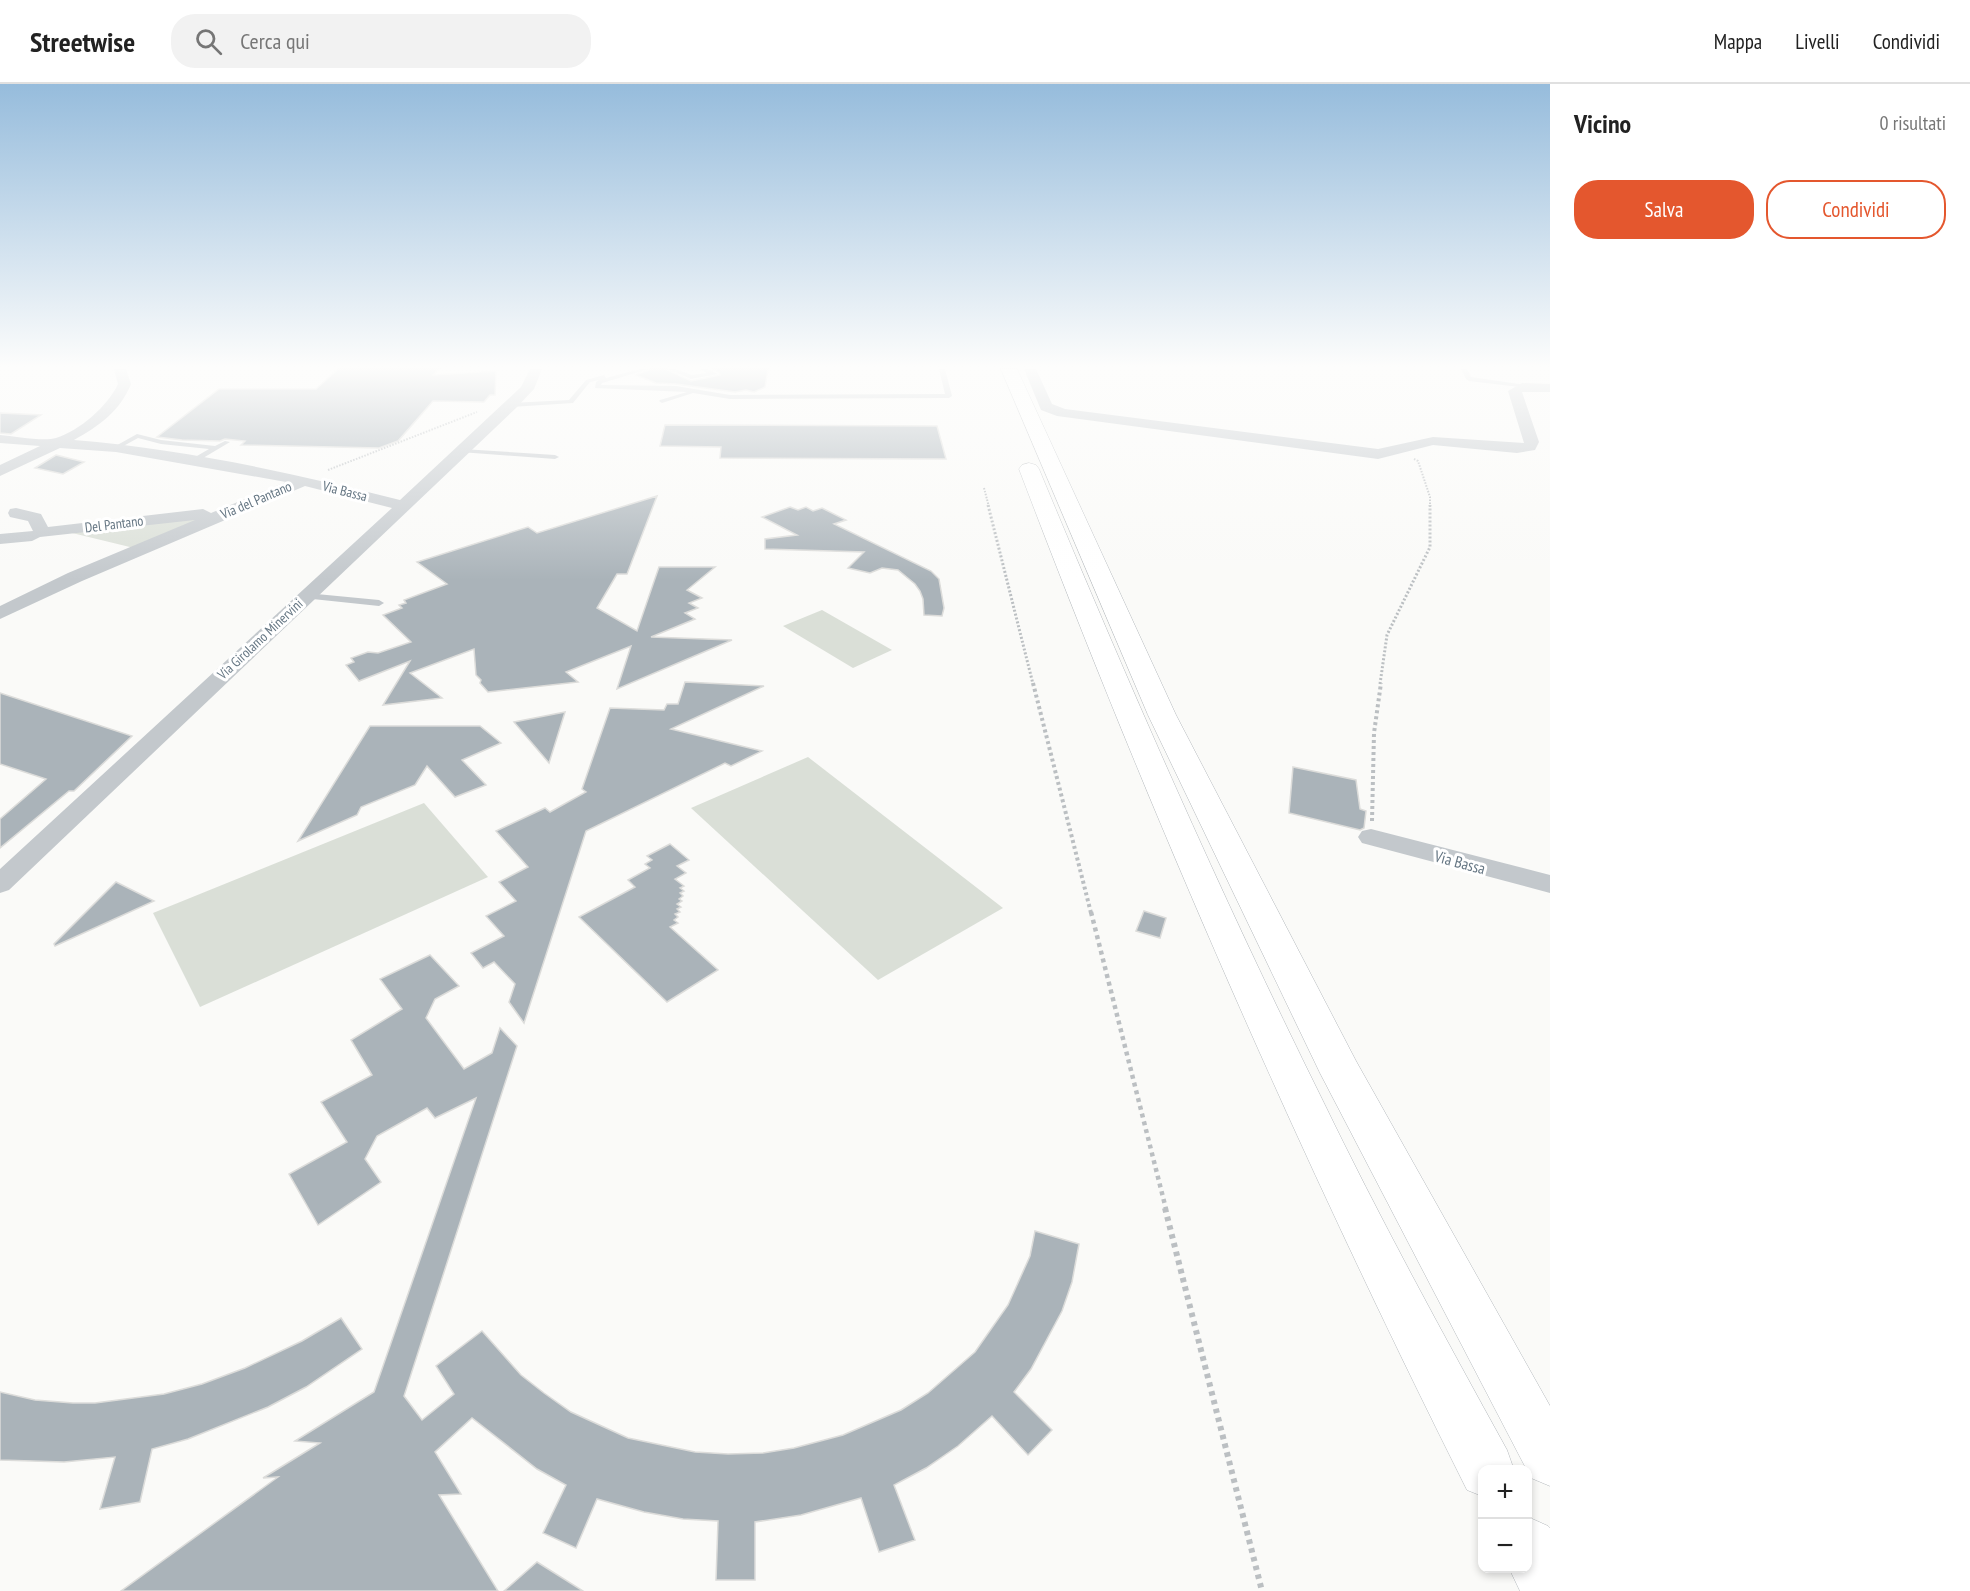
<!DOCTYPE html>
<html lang="it">
<head>
<meta charset="utf-8">
<style>
	:root { --surface:#fff; --page:#f2f2f2; --text:#222; --muted:#767676; --line:#e0e0e0; --accent:#e4572e }
	body { margin:0; font-family:"PT Sans Narrow",sans-serif; background:var(--page); color:var(--text) }
	.controls { position:absolute; right:18px; bottom:18px; display:grid; overflow:hidden; border-radius:12px; box-shadow:0 3px 9px #0003 }
	.controls button { width:54px; height:54px; display:grid; place-items:center; padding:0; border:0; border-bottom:2px solid var(--line); background:var(--surface); color:var(--text); font:30px sans-serif }
	.list { margin:0; padding:0; list-style:none }
	h2 { display:flex; justify-content:space-between; align-items:center; height:78px; margin:0; padding:0 24px; font-size:26px }
	h2 small { font-size:20px; font-weight:400; color:var(--muted) }
	.actions { display:flex; gap:12px; padding:18px 24px }
	.actions a { flex:1; padding:14px 0; border:2px solid var(--accent); border-radius:24px; text-align:center; font-size:21px; color:var(--accent) }
	.actions .main { background:var(--accent); color:#fff }
	.icon { flex:none; width:33px; height:33px; fill:none; stroke:currentColor; stroke-width:2; stroke-linecap:round; stroke-linejoin:round }
	.map { position:relative; flex:none; width:1550px; height:1507px; overflow:hidden }
	header { display:flex; align-items:center; gap:36px; box-sizing:border-box; height:84px; padding:0 30px; background:var(--surface); border-bottom:2px solid var(--line) }
	header strong { font-size:28px }
	nav { display:flex; gap:33px; margin-inline-start:auto; font-size:21px }
	.search { width:420px; height:54px; background:var(--page); display:flex; align-items:center; gap:15px; box-sizing:border-box; padding:0 21px; border-radius:24px; color:var(--muted); font-size:22px }
	main { display:flex }
	aside { flex:1; background:var(--surface) }
	.map>svg:first-child { display:block }
</style>
</head>
<body>
<header>
<strong>Streetwise</strong>
<div class="search"><svg class="icon" aria-label="search" viewBox="0 0 24 24"><circle cx="10" cy="10" r="6"/><path d="M15 15l6 6"/></svg>Cerca qui</div>
<nav><a>Mappa</a><a>Livelli</a><a>Condividi</a></nav>
</header>
<main>
<div class="map">
<svg width="1550" height="1507" viewBox="0 0 1550 1507">
	<rect width="100%" height="100%" fill="#fafaf8"/>
	<g fill="#dadfd7">
		<polygon points="209,431 134,464 68,448"/>
		<polygon points="822,526 892,566 853,584 783,542"/>
		<polygon points="808,673 1003,824 878,896 691,724"/>
		<polygon points="424,719 488,793 200,923 153,829"/>
	</g>
	<g fill="#aab3b9" stroke="#dcdcda" stroke-width="1.5">
		<polygon points="338,285 439,285 433,291 496,287 495,311 490,311 484,318 433,317 398,357 379,364 241,361 245,357 225,355 220,357 182,356 157,353 219,305 316,305"/>
		<polygon points="651,285 666,285 691,297 720,291 719,288 712,285 768,285 765,303 754,308 746,306 735,308 676,300 656,299 636,291"/>
		<polygon points="0,329 41,331 11,350 0,349"/>
		<polygon points="665,341 937,342 946,375 720,374 721,363 660,362"/>
		<polygon points="56,371 84,378 63,390 35,384"/>
		<polygon points="657,412 627,490 617,490 597,524 637,547 659,483 715,483 687,506 702,514 689,519 698,524 685,529 695,535 651,553 732,556 617,605 631,562 566,588 578,598 488,608 480,599 481,596 476,591 474,565 410,589 442,614 383,621 410,577 359,597 346,581 354,578 351,574 368,568 378,569 411,558 383,531 402,524 399,521 406,519 404,516 447,500 417,478 528,443 537,449"/>
		<polygon points="790,423 798,426 806,423 813,427 822,424 846,436 834,440 931,487 939,495 944,524 942,532 924,531 923,515 920,507 915,500 898,486 882,484 870,489 848,484 864,468 765,465 765,455 797,451 762,433"/>
		<polygon points="685,598 764,602 671,645 762,667 731,682 725,679 586,747 524,939 509,918 515,900 494,878 483,884 471,869 504,852 486,832 516,817 499,798 528,783 496,747 545,724 550,728 586,708 582,705 610,624 664,626 667,620 678,620"/>
		<polygon points="0,609 132,652 74,707 69,707 0,764 0,735 46,695 0,680"/>
		<polygon points="565,628 549,679 514,638"/>
		<polygon points="370,642 480,642 501,659 462,676 486,701 455,713 427,682 415,701 361,723 357,731 298,757"/>
		<polygon points="1293,683 1356,696 1360,725 1366,727 1364,744 1360,746 1289,729"/>
		<polygon points="670,760 689,776 677,782 686,789 675,795 684,802 680,804 684,807 680,809 683,812 679,815 682,817 677,820 681,823 677,825 680,828 675,830 678,833 674,836 678,839 670,843 718,886 667,918 579,833 635,803 628,796 650,784 645,780 652,776 647,772"/>
		<polygon points="116,798 154,817 55,862 54,860"/>
		<polygon points="1144,827 1166,834 1160,854 1136,847"/>
		<polygon points="430,871 459,902 435,915 426,934 464,985 492,969 500,944 517,962 404,1312 422,1336 454,1310 436,1282 482,1247 521,1291 544,1309 571,1328 628,1354 695,1368 728,1370 763,1369 794,1364 843,1351 901,1326 928,1309 975,1268 1008,1221 1030,1172 1035,1147 1079,1160 1072,1198 1062,1227 1031,1285 1014,1308 1052,1346 1028,1371 992,1332 958,1362 926,1384 894,1401 915,1456 879,1468 861,1414 801,1431 755,1438 755,1496 716,1496 718,1437 683,1435 644,1428 597,1415 576,1464 543,1449 566,1401 537,1385 472,1334 435,1368 461,1410 439,1411 498,1507 121,1507 278,1393 263,1394 320,1359 295,1357 374,1308 476,1014 435,1034 427,1024 377,1052 365,1075 381,1098 318,1141 289,1090 347,1058 321,1018 372,991 351,956 402,925 380,895"/>
		<polygon points="341,1234 362,1265 306,1303 268,1323 188,1355 152,1365 140,1418 100,1425 115,1373 64,1378 0,1376 0,1308 35,1316 73,1319 95,1319 164,1310 202,1300 245,1284 302,1257"/>
		<polygon points="537,1478 583,1507 504,1507"/>
	</g>
	<g fill="none" stroke-linecap="round" stroke-linejoin="round">
		<g stroke="#b4b9bd" stroke-width="1">
			<g id="highway">
				<polygon points="1001,285 1017,285 1176,631 1356,977 1550,1322 1550,1402 1531,1394 1320,989 1148,631"/>
				<path d="M1029,379L1036,381L1039,385C1127,597 1219,807 1321,1013C1379,1133 1443,1250 1507,1366L1514,1386H1482V1412L1467,1406C1300,1073 1151,733 1019,385L1022,381Z"/>
				<polygon points="1528,1433 1548,1442 1550,1444 1550,1507 1520,1507 1509,1484 1528,1484"/>
			</g>
		</g>
		<g stroke="#bbbfc2" stroke-width="2" stroke-dasharray="1.5 1.5" stroke-linecap="butt">
			<polyline points="1414,375 1418,377 1430,413 1430,423"/>
			<polyline points="328,386 477,328"/>
			<polyline points="984,404 989,423"/>
		</g>
		<g stroke="#bbbfc2" stroke-width="3" stroke-dasharray="2 2" stroke-linecap="butt">
			<polyline points="988,421 1033,600"/>
			<polyline points="1380,600 1387,551 1430,463 1430,421"/>
		</g>
		<g stroke="#bbbfc2" stroke-width="4" stroke-dasharray="3 3" stroke-linecap="butt">
			<polyline points="1033,599 1091,829"/>
			<polyline points="1372,737 1374,649 1381,599"/>
		</g>
		<polyline stroke="#bbbfc2" stroke-width="4.5" stroke-dasharray="4 4" stroke-linecap="butt" points="1091,828 1166,1125"/>
		<polyline stroke="#bbbfc2" stroke-width="6" stroke-dasharray="4.5 4.5" stroke-linecap="butt" points="1165,1124 1262,1507"/>
		<g fill="#c3c8cc" fill-rule="evenodd">
			<polygon points="640,285 649,285 602,299 601,301 676,302 730,311 945,310 939,285 945,285 952,312 949,314 730,315 693,309 662,319 659,317 660,316 687,308 595,304 596,298 599,296 590,298 573,319 511,323 508,321 511,319 569,316 586,296 604,291 606,294"/>
			<polygon points="668,285 676,285 692,291 707,289 699,285 707,285 718,290 691,295"/>
			<polygon points="1461,285 1467,285 1471,293 1532,302 1529,304 1469,297 1466,295"/>
			<polygon points="137,350 161,356 215,362 225,357 230,358 193,380 189,378 190,376 209,365 161,360 138,354 118,365 112,364"/>
			<polygon points="462,365 555,371 559,373 555,375 460,368 458,367"/>
			<polygon points="306,509 379,516 384,519 379,522 303,514 302,512"/>
		</g>
		<g fill="#c3c8cc" fill-rule="evenodd">
			<path d="M114,285H126L131,300C120,327 99,342 74,356C184,365 293,389 400,416L521,303L530,285H542L534,305L516,324L9,806L0,809V785L392,424L305,402L82,497L0,535V522L68,489L195,436L40,453L32,457L0,460V450L33,447L28,437L10,433L8,429L10,425L16,424L41,430L48,443L203,425L211,429L286,398L116,368L60,364L0,392V381L40,362L0,359V351C14,352 44,358 56,354C79,347 108,322 118,300Z"/>
			<polygon points="1024,285 1036,285 1052,320 1065,325 1378,365 1433,353 1524,359 1508,307 1522,299 1550,300 1550,308 1522,308 1539,358 1535,366 1517,369 1433,361 1378,375 1057,332 1041,326"/>
			<polygon points="1371,745 1550,791 1550,809 1362,759 1358,753 1362,747"/>
		</g>
		<use href="#highway" fill="#fff" fill-rule="evenodd"/>
	</g>
	<linearGradient id="sky" x2="0" y2="1"><stop stop-color="#96bcdc"/><stop offset="0.57" stop-color="#fdfdfc"/><stop offset="1" stop-color="#fdfdfc" stop-opacity="0"/></linearGradient>
	<rect width="1550" height="496" fill="url(#sky)"/>
	<g text-anchor="middle" dominant-baseline="central" stroke-width="6" stroke-linejoin="round" paint-order="stroke">
		<g font-size="14" fill="#657683" stroke="#fff">
			<text transform="translate(345 407) rotate(14)">Via Bassa</text>
			<text transform="translate(256 416) rotate(-23)">Via del Pantano</text>
			<text transform="translate(114 440) rotate(-7)">Del Pantano</text>
			<text transform="translate(260 555) rotate(-43)">Via Girolamo Minervini</text>
		</g>
		<g font-size="16" fill="#657683" stroke="#fff">
			<text transform="translate(1460 778) rotate(15)">Via Bassa</text>
		</g>
	</g>
</svg>
<div class="controls">
<button>+</button>
<button>−</button>
</div>
</div>
<aside>
<h2>Vicino<small>0 risultati</small></h2>
<ul class="list">
</ul>
<div class="actions"><a class="main">Salva</a><a>Condividi</a></div>
</aside>
</main>
</body>
</html>
